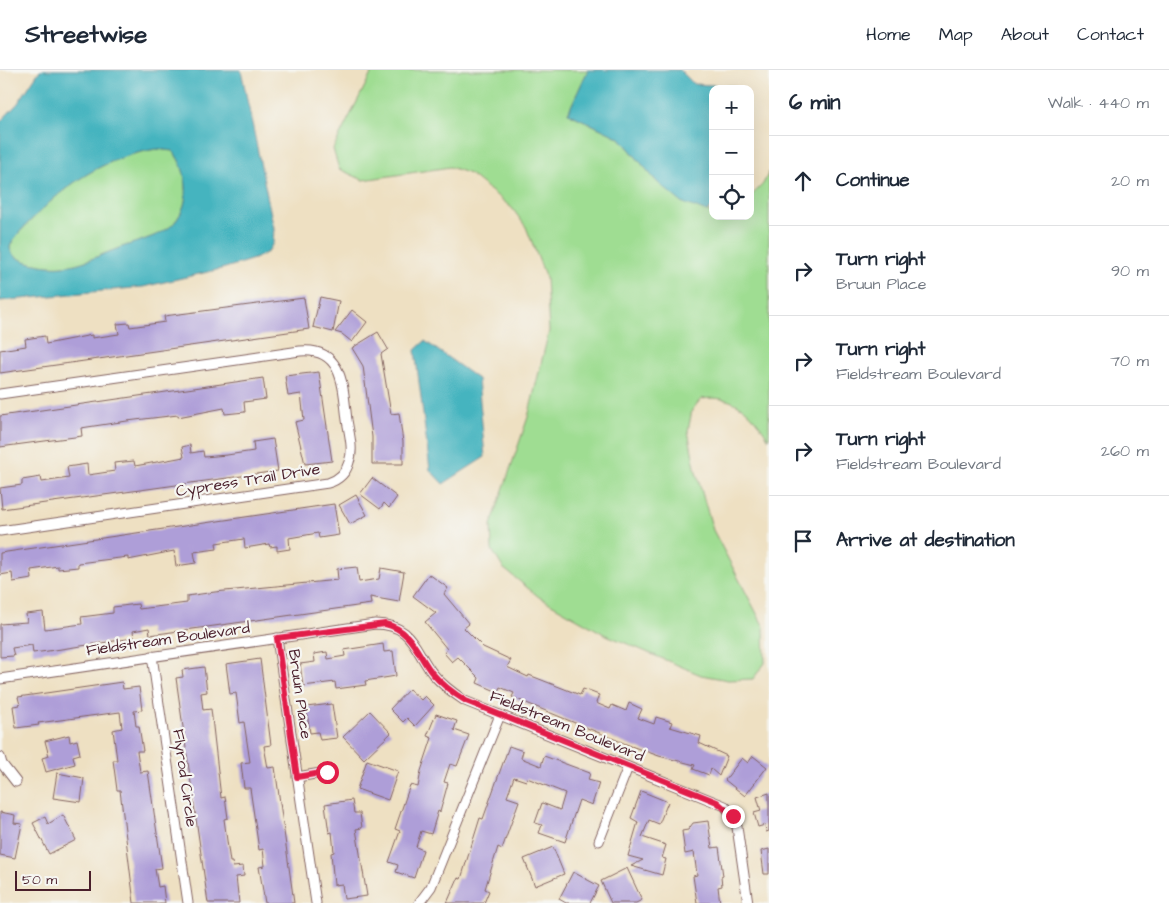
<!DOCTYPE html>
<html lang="en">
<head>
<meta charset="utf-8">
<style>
	:root { --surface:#fff; --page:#f6f6f7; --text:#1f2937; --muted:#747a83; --line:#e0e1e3 }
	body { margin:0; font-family:"Architects Daughter",sans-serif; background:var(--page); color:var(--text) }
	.controls { position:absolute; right:15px; top:15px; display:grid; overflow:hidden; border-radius:10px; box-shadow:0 5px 20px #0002 }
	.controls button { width:45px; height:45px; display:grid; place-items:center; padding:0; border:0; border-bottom:1px solid var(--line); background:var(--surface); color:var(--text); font:25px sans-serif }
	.scale { position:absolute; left:15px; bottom:12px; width:76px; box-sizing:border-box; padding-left:5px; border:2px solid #4a1f2b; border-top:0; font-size:14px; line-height:18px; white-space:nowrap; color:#4a1f2b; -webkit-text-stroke:4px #f6f6f2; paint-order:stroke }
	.stop { position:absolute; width:15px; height:15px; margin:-11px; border:4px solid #e11d48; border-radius:50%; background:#fff }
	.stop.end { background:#e11d48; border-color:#fff; box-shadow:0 1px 5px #0008 }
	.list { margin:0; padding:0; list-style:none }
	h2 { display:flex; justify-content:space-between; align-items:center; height:65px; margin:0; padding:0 20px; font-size:21px }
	h2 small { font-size:16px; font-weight:400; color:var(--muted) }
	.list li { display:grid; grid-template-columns:32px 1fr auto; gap:15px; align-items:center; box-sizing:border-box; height:90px; padding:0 20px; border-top:1px solid var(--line) }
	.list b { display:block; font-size:19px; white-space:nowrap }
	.list p { margin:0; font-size:16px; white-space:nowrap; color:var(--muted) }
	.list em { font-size:16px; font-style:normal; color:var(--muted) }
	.icon { flex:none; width:28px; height:28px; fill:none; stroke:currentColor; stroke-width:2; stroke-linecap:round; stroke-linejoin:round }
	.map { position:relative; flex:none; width:769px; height:833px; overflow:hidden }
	header { display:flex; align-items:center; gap:30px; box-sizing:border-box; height:70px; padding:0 25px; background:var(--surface); border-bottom:1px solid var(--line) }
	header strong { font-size:24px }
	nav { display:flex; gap:28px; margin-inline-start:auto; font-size:18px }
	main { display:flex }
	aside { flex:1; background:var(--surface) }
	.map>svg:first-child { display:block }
</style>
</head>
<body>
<header>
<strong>Streetwise</strong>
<nav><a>Home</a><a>Map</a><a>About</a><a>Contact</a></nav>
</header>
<main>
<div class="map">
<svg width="769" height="833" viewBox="0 0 769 833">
	<rect width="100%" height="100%" fill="#f6f6f2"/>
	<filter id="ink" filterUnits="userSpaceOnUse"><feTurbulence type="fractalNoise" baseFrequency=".02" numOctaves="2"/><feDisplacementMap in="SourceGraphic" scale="10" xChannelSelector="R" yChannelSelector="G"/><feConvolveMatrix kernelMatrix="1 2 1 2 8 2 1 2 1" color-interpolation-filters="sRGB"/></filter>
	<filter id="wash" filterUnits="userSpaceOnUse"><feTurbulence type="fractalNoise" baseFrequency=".0096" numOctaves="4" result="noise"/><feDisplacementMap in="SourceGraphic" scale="20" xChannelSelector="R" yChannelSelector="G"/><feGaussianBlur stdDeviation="1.12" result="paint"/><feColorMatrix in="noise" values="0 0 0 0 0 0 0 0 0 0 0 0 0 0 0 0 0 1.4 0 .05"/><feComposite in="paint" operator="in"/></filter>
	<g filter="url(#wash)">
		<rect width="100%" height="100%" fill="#eee0c2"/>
		<g fill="#9fdd92" stroke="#747e5e">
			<path d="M373,0H588L568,43L620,68L657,112L707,142H713V146H750V127L763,114L769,102V369C751,342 736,324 701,329L692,340L688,361L696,402L713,460L764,557L765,593L753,609L728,610L701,605L604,564L539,527L503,498L492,480L491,455L528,347L549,261L546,208L526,157L512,138L470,104L450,97L363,110L339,99L333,79Z"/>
			<path d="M156,79L173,81C189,102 193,137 170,157C156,168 131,173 114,180C98,186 80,195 63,196C51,198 11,193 10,178C10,168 41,141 49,133C80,104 114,86 156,79Z"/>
		</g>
		<g fill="#45b4bf" stroke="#486a75" fill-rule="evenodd">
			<path d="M40,0H241L274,159L273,173L268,182L254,189L225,198L143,217L0,231V52L18,33ZM156,79L173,81C189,102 193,137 170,157C156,168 131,173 114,180C98,186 80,195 63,196C51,198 11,193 10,178C10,168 41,141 49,133C81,104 114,86 156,79Z"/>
			<polygon points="588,0 680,0 694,14 735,16 736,19 713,19 713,136 707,142 681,132 657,112 620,68 568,43"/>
			<polygon points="425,271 478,309 485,387 443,414 430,400 415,280"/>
		</g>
		<g id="blocks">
			<g fill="#ae9ed8">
				<polygon points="320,227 339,231 333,262 313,257"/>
				<polygon points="304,228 309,259 0,303 0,280 26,276 25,269 45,266 46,274 92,265 92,268 119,264 117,254 129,253 130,257 165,252 164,246"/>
				<polygon points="352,240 367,252 352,272 342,264 335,262"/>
				<polygon points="378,262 388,279 381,284 391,344 399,343 403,372 403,394 372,394 372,367 363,296 352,278"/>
				<polygon points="319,302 332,391 305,394 295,352 304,350 301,324 288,326 285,306"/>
				<polygon points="263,308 266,329 244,332 245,342 225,344 224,338 178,347 178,345 127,351 81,358 82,366 0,377 0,346"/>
				<polygon points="273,369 278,401 2,439 0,418 22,415 22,410 41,407 42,412 69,408 67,397 87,394 88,405 115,401 114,393 134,391 135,396 184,387 182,377 190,375 191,383 203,381 204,387 227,385 254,381 253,372"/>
				<polygon points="372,408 397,427 389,438 384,433 380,439 360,424"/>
				<polygon points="356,425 367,445 350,454 339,435"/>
				<polygon points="334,434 339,465 319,468 318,463 289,468 290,479 277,481 277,476 270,477 269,474 245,478 244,469 216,473 217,479 194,482 196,493 176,496 174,481 128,490 128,487 78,493 78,497 58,499 58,496 31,500 32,509 13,512 12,503 0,505 0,483"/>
				<polygon points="357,497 359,512 379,509 381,498 404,502 399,532 370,527 371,534 150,565 149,558 133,561 134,568 48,581 33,583 32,575 12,578 14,586 0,587 0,554 27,552 26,544 43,542 45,559 82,554 81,547 113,543 113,537 138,534 139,539 187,533 187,526 215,522 338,510 337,499"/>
				<polygon points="429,504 448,518 444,524 469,554 464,558 483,577 511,590 507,597 528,607 529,605 580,625 583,619 599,625 596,633 610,639 612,635 626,641 629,633 642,639 638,648 654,654 656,647 672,652 670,657 701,666 699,673 727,686 719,706 711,699 709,705 693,699 695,695 659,686 631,676 512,627 514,623 500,617 498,622 477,613 479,608 458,587 452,592 444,583 447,579 425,552 436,543 413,526"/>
				<polygon points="383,574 384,582 393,581 396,606 365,611 366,615 336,619 335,612 303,616 300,594 315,592 314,584 327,582 328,589 345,586 344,580"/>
				<polygon points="260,589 271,675 264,676 268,698 275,697 294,833 265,833 259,797 265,796 263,779 259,780 250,718 244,718 241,693 250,692 244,652 240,653 236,623 230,624 226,594"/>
				<polygon points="204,597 207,622 201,623 203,640 211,639 221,728 225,727 228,748 224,749 230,792 232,792 233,797 243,796 244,806 236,807 239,833 208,833 176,608 183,607 182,600"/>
				<polygon points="122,612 123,619 139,617 142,640 134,641 136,656 139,656 143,681 137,681 140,702 148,701 162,798 155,799 158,817 163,816 165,833 134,833 120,720 117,720 113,690 117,690 113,660 122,658 120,642 38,653 39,655 16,658 13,636 20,635 18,627"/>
				<polygon points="409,619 421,630 425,626 434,635 415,656 407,648 403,652 390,639"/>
				<polygon points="332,634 337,668 320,670 318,662 310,663 306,637"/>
				<polygon points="370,641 391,663 364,689 343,667"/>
				<polygon points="436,644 457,651 454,660 469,665 457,696 450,694 444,712 448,713 440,742 438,741 431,764 421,761 416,777 423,780 414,808 396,802 398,795 389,792 400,761 395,759 410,715 418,717 421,701 432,668 427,666"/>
				<polygon points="69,665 70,672 77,670 80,684 73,686 75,694 46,702 42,688 49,686 45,671"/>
				<polygon points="509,676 523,681 521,688 541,696 544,686 590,703 588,710 599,713 592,735 579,730 565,772 539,763 542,755 535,753 542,733 560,740 565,723 527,708 526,711 514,707 507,727 519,731 502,779 498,777 485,819 489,821 484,833 447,833 458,808 461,809 480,748 483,749"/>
				<polygon points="753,686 767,697 745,726 725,710 742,688 748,693"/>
				<polygon points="367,690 398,701 388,730 357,719"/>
				<polygon points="57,703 84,708 81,732 53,728"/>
				<polygon points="641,721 668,732 659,754 649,750 642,767 666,775 662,788 666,789 662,805 631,796 643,790 628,786 638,752 631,748"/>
				<polygon points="769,723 769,761 766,762 765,755 758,757 754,743 761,741 757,727"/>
				<polygon points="352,730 354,743 360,743 362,758 356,759 367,826 344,829 342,814 334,815 331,783 334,782 332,762 329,763 325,734"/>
				<polygon points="0,742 15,745 14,753 22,754 15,788 0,785"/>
				<polygon points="63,745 76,770 49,784 33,753 45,747 48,754"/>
				<polygon points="708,751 712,778 719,777 723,806 721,807 722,816 718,817 720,833 697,833 693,806 697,805 694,782 685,784 682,761 688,760 693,753"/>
				<polygon points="553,777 564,804 535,816 524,789"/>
				<polygon points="769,779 769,804 764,804 761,781"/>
				<polygon points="627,798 642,830 636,833 611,833 601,811"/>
				<polygon points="573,802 599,816 590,833 566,833 559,829"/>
			</g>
		</g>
	</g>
	<g filter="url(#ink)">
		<use href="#blocks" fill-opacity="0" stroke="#836360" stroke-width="1"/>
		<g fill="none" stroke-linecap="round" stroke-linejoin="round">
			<g stroke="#836360" stroke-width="11">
				<g id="street">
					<path d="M0,324L300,281C344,277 343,319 347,350C349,363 354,380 349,392C346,403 338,410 328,413L0,461"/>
					<polyline points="277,568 316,833"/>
					<polyline points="152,586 188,833"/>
					<path d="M0,609L375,554C413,554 414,580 433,604C442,615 453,623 465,631L725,736L733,746L737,757L748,833"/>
					<polyline points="0,687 2,694 16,712"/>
					<polyline points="297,707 327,702"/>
					<polyline points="599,771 628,697"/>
					<polyline points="419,833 431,817 500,645"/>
				</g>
			</g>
			<use href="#street" stroke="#fff" stroke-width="9"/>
		</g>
	</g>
	<g fill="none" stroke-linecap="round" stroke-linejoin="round" filter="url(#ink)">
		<path stroke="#e11d48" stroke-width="6" d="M327,702L297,707L277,568L385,554C412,560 417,584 432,603C442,615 453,623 466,631L717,732L733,746"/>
	</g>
	<g text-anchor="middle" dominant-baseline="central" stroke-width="4.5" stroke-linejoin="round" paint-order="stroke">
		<g font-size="16" fill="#4a1f2b" stroke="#f6f6f2">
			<text transform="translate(248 410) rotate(-9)">Cypress Trail Drive</text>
			<text transform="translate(168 569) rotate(-8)">Fieldstream Boulevard</text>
			<text transform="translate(300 624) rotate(82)">Bruun Place</text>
			<text transform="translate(567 656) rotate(22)">Fieldstream Boulevard</text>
			<text transform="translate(185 708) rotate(82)">Flyrod Circle</text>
		</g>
	</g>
</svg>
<div class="controls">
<button>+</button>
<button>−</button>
<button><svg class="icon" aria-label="locate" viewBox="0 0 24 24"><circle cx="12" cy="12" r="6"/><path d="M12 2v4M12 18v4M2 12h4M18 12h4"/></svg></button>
</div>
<div class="scale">50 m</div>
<div class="stop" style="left:327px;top:702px"></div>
<div class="stop end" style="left:733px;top:746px"></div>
</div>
<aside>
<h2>6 min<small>Walk · 440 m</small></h2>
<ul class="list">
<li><svg class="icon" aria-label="ahead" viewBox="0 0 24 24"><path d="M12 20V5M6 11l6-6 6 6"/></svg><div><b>Continue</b></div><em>20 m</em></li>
<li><svg class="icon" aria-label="right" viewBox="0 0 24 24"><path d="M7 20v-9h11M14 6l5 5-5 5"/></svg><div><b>Turn right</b><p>Bruun Place</p></div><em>90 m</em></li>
<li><svg class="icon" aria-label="right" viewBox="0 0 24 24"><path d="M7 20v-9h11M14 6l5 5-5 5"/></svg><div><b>Turn right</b><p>Fieldstream Boulevard</p></div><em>70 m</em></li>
<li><svg class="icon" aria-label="right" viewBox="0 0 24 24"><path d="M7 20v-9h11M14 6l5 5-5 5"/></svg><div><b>Turn right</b><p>Fieldstream Boulevard</p></div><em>260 m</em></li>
<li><svg class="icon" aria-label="arrive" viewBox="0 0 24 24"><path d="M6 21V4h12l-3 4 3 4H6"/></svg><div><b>Arrive at destination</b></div></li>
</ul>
</aside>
</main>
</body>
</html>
